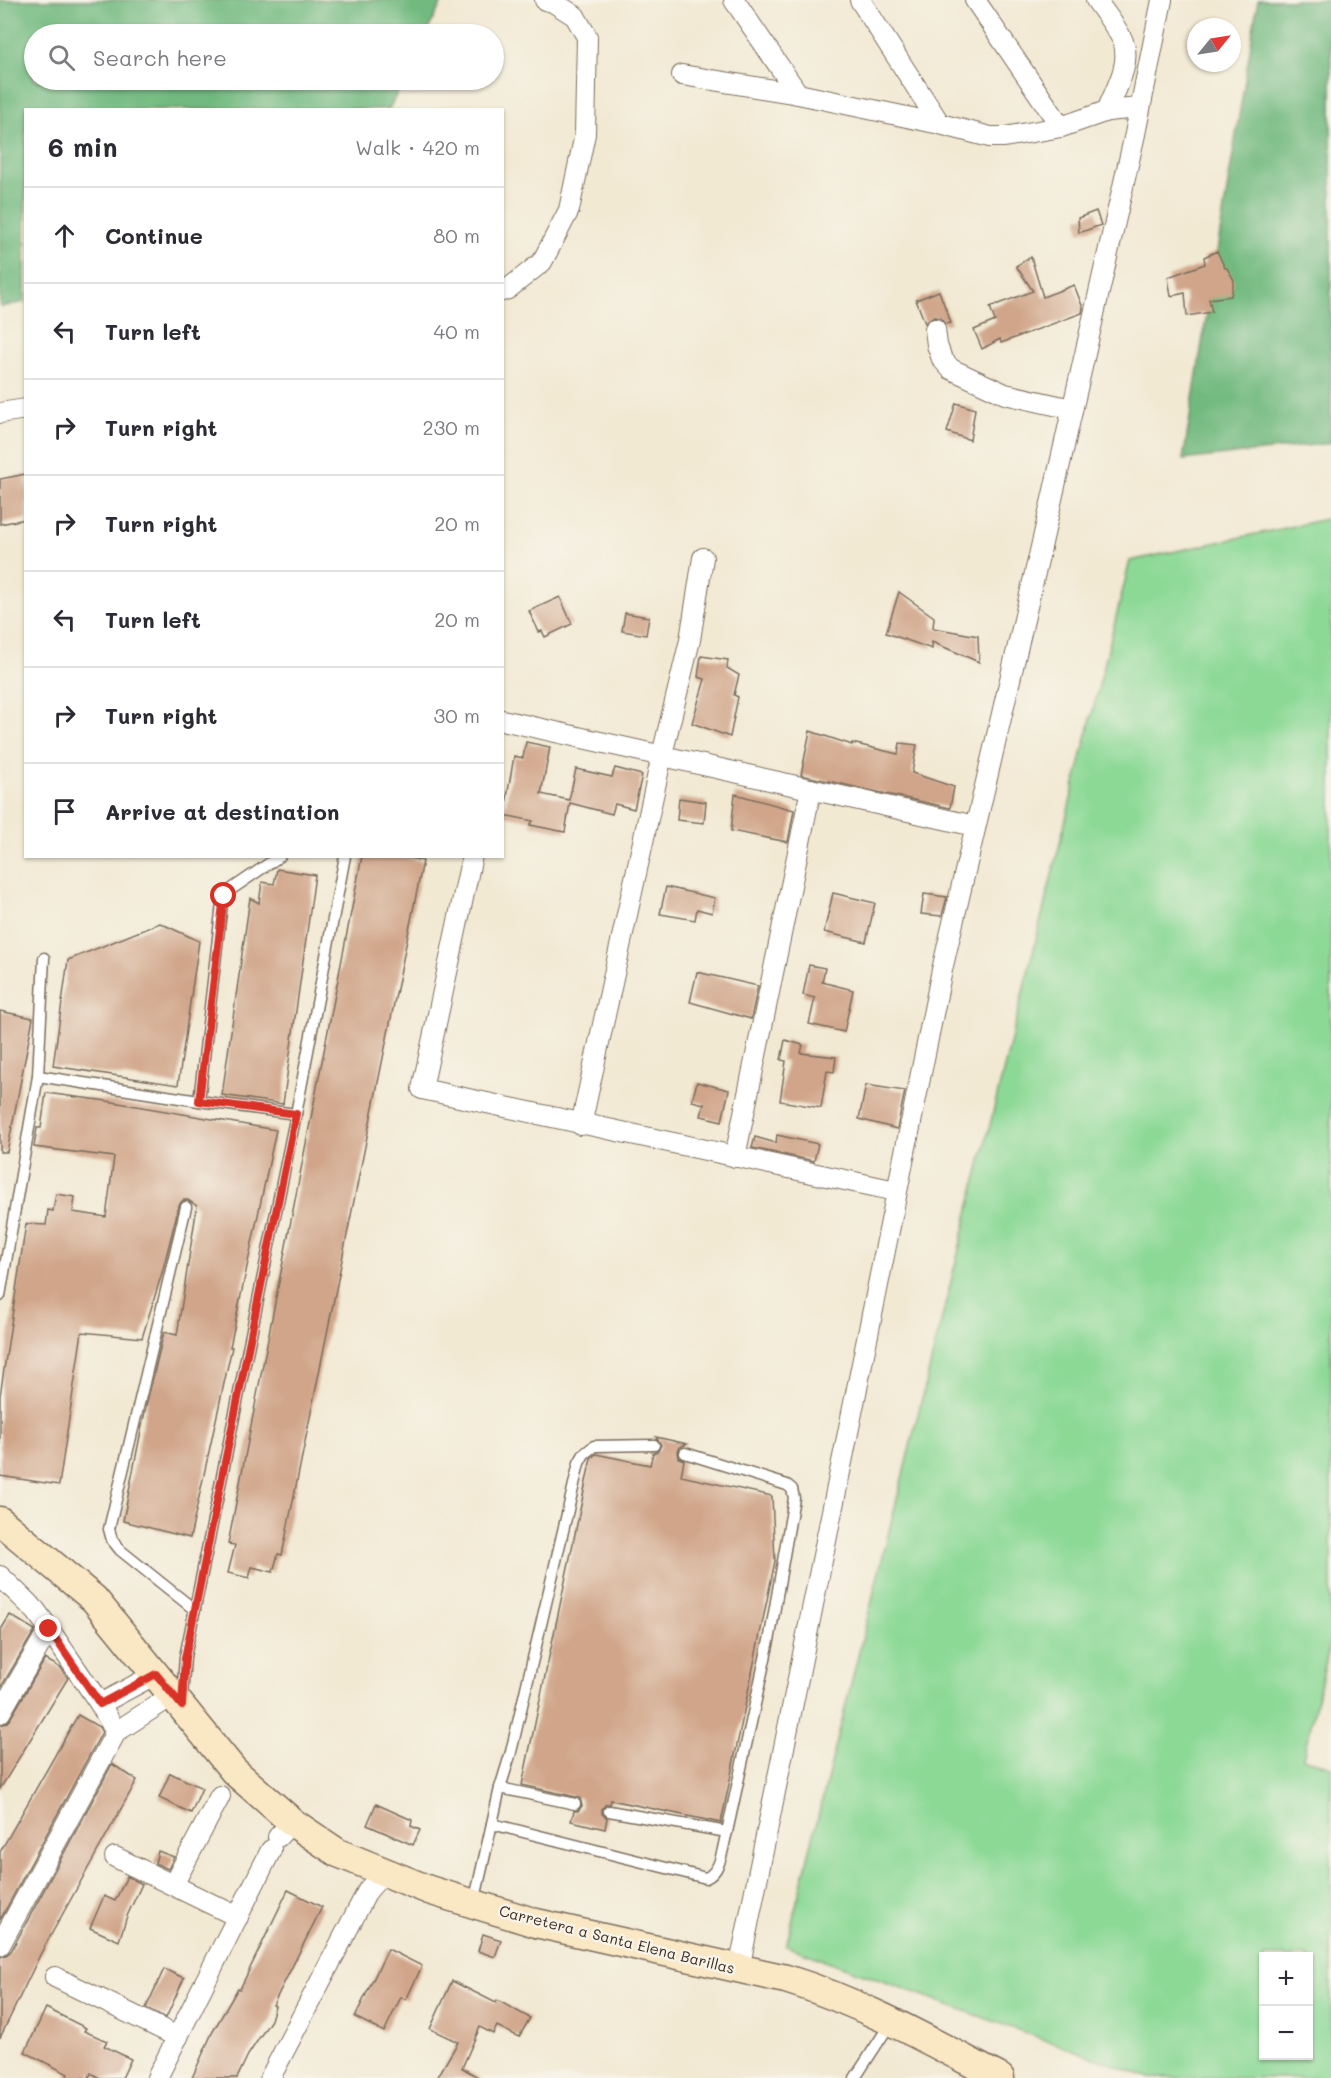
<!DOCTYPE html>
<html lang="en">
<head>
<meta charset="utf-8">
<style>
	:root { --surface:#fff; --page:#f2f2f3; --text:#2b2b33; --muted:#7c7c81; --line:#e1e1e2 }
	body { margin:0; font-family:Mali,sans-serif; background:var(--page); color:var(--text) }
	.controls { position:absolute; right:18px; bottom:18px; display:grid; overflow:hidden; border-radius:0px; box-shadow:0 2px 4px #0004 }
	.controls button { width:54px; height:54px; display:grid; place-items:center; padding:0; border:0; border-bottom:2px solid var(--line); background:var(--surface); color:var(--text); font:30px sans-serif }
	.compass { position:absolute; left:1187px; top:18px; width:54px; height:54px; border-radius:50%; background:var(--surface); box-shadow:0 2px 4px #0004; rotate:60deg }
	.stop { position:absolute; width:18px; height:18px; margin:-14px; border:4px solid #d93025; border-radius:50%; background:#fff }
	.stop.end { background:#d93025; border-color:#fff; box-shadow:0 2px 6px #0008 }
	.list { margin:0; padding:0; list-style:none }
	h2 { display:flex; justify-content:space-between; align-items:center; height:78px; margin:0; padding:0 24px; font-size:26px }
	h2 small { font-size:20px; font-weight:400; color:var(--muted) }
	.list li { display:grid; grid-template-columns:39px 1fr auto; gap:18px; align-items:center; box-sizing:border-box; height:96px; padding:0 24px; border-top:2px solid var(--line) }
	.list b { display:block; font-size:22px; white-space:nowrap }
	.list em { font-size:20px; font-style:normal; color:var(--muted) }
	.icon { flex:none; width:33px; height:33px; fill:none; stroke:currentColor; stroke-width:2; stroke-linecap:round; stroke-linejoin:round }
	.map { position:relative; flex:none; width:1331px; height:2078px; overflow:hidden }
	.search { position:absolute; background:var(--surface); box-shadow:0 2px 4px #0004; left:24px; top:24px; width:480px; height:66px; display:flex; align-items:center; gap:15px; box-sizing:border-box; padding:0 21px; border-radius:33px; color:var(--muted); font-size:22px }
	.panel { position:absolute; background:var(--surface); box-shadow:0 2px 4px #0004; left:24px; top:108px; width:480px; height:750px; border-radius:0px }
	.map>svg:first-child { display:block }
</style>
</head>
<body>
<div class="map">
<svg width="1331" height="2078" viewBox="0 0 1331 2078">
	<rect width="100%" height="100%" fill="#f7f3e8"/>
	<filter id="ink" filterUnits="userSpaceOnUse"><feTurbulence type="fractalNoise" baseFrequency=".0167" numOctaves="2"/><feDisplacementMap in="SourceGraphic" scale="12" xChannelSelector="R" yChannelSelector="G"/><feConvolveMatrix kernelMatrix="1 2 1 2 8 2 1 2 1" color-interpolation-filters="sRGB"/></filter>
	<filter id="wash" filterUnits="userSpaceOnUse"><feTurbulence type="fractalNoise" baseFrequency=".008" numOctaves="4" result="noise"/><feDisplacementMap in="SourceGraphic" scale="24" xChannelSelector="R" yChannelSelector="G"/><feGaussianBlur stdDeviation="1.35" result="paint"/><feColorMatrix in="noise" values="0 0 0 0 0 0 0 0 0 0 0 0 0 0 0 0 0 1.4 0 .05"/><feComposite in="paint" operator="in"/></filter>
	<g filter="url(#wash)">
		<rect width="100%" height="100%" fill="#f2e9d3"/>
		<path fill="#8cd996" stroke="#64825a" stroke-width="1.5" fill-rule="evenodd" d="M1331,518V1640L1303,1758L1331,1767V2078H1150L786,1946L1130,561ZM1264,1956H1308V2056H1264Z"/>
		<g fill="#71b97f" stroke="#56724e" stroke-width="1.5">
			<polygon points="0,0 443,0 426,34 34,34 34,80 404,80 389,109 26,110 25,302 0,307"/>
			<polygon points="1258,0 1331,0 1331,443 1183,460"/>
		</g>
		<g id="blocks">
			<g fill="#d0a589">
				<polygon points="1096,211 1101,225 1079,233 1078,218"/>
				<polygon points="1217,251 1225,268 1227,268 1234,280 1231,296 1209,299 1212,312 1187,316 1185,293 1171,296 1168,277 1205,264 1204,257"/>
				<polygon points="1031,257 1043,297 1074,285 1083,308 1082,313 1001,343 1000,339 982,349 974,330 995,321 990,307 1033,291 1016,266"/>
				<polygon points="939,291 951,323 945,324 940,318 934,317 925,323 916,300"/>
				<polygon points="956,403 975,409 970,440 947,432"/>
				<polygon points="26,474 26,519 0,524 0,479"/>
				<polygon points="899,592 934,617 933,628 978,636 979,662 932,642 932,649 886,633"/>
				<polygon points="560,597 572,624 545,637 542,631 539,632 529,611"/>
				<polygon points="625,613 649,617 646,635 622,631"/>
				<polygon points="701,656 728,660 727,668 739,675 734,695 738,697 730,737 692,723 705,679 698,677"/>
				<polygon points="810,731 852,745 852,743 898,754 900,743 917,745 912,773 954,787 950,808 801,775"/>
				<polygon points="526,742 550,747 541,794 569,800 576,769 612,777 615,768 642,775 634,809 615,804 612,814 570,803 565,832 530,825 533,821 504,815 514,756 523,758"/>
				<polygon points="735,794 794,810 788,842 731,831"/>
				<polygon points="679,798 706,802 704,823 677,820"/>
				<polygon points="362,856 399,856 423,861 282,1555 278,1554 273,1572 252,1567 249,1578 228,1573 235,1545 228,1544"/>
				<polygon points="277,869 315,875 283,1104 222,1095 250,898 259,903 262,882 274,884"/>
				<polygon points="666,887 715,898 712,913 697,909 695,920 660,914"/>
				<polygon points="833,893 875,903 866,942 824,932"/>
				<polygon points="924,894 947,897 942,916 921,914"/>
				<polygon points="160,923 199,941 178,1085 53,1066 68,960"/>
				<polygon points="809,965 825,968 822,982 853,990 844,1032 809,1024 815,998 803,995"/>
				<polygon points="697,972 758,986 751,1019 690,1002"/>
				<polygon points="0,1011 33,1018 7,1152 0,1152"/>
				<polygon points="785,1040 803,1045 801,1053 836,1057 834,1072 827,1071 821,1108 780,1101 786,1061 781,1060"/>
				<polygon points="697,1082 729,1090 722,1121 701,1116 704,1104 692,1101"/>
				<polygon points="866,1085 905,1091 897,1129 859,1119"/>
				<polygon points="46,1093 107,1101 276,1130 230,1347 232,1347 190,1538 123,1521 146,1406 164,1332 177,1335 197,1206 188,1200 183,1200 179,1205 162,1273 142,1338 82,1332 59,1485 0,1476 0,1396 26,1224 46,1225 48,1210 53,1211 56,1194 75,1197 73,1212 106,1217 114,1157 34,1147 37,1128 41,1128"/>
				<polygon points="777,1135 818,1144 814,1161 752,1148 755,1137 776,1143"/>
				<polygon points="656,1437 687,1444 680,1447 678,1451 679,1458 684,1460 681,1476 772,1496 775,1561 721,1823 611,1800 610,1804 606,1804 602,1809 602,1814 607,1818 605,1829 571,1821 574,1811 578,1811 582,1806 580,1798 522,1785 591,1458 596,1454 650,1465 653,1453 658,1451 661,1445"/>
				<polygon points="10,1615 35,1630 0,1689 0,1631"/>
				<polygon points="45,1659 61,1668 68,1678 0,1789 0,1725 6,1723 10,1719"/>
				<polygon points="78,1715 99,1727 102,1732 0,1920 0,1852"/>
				<polygon points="112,1764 137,1780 41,1953 0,2038 0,1957 6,1955 11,1951"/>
				<polygon points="170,1773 202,1788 191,1813 159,1798"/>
				<polygon points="376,1804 412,1820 411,1826 420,1830 413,1845 367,1825"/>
				<polygon points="158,1851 174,1857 168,1869 155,1863"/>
				<polygon points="127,1876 142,1884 127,1916 119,1941 90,1928 104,1896 115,1901"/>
				<polygon points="288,1890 322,1907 273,2005 275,2006 271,2020 248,2055 237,2078 192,2078 212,2033 238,1988 240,1989"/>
				<polygon points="483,1934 501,1940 495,1957 478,1951"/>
				<polygon points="388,1949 422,1966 406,2000 401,1997 384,2032 355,2017"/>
				<polygon points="164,1969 184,1978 166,2018 146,2008"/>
				<polygon points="452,1981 496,2003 497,2000 530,2018 519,2037 497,2026 493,2034 480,2027 462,2068 480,2078 437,2078 458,2042 430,2029"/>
				<polygon points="46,2008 86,2028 84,2031 107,2041 104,2046 131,2059 122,2078 100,2078 91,2073 89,2078 66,2078 68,2074 25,2052"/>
			</g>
		</g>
	</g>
	<g filter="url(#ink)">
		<use href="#blocks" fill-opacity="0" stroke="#7b6d5d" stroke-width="1.5"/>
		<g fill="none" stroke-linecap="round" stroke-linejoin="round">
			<g stroke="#7b6d5d" stroke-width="13">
				<g id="service">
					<polyline points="38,1076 199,1101 296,1114"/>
					<polyline points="199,1101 223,895 280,856"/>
					<polyline points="186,1207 109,1529 112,1540 120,1550 195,1610"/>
					<polyline points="0,1296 38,1076 44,958"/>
					<polyline points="182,1698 185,1657 296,1114 345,856"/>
					<polyline points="575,1804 500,1788 511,1752 579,1463 584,1454 594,1446 654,1445"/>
					<polyline points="609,1811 727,1832 770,1636 794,1498 792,1489 787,1485 685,1453"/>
					<path d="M492,1824L706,1878C722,1871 722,1848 727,1832"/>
					<polyline points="474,1903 500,1788"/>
					<polyline points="855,2078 890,2024"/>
				</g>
			</g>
			<g stroke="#7b6d5d" stroke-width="22">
				<g id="minor">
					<polyline points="734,0 798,94"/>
					<polyline points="860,0 940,124"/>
					<polyline points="975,0 1061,127"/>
					<path d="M1096,0C1104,12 1116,26 1122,39C1133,62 1115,90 1107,111"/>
					<polyline points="682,75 798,94 940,124 990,137 1004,137 1061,127 1107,111 1139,108"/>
					<polyline points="502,291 508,289 542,262 569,210 585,134 587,37 575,16 553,2 545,0"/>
					<polyline points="935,329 937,345 942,359 951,369 1005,394 1072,409"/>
					<polyline points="0,413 26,409"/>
					<polyline points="502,720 975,826"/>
					<polyline points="472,856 422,1089 896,1191"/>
					<polyline points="581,1125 662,755 690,640 703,558"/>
					<polyline points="735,1157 811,789"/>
					<polyline points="0,1576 36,1611 49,1629"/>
					<polyline points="100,1704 156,1674"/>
					<polyline points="0,1713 49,1629 100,1704 116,1732 0,1945"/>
					<polyline points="116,1732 173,1695"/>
					<polyline points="278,1837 292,1822"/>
					<polyline points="115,1857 238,1917"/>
					<polyline points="173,1885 220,1796"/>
					<polyline points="739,1969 942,970 1042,543 1135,134 1162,0"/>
					<polyline points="55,1977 178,2037"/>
					<polyline points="157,2078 271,1850"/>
					<polyline points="270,2078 368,1890 384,1872"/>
				</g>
			</g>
			<g stroke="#7b6d5d" stroke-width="31">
				<path id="secondary" d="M0,1521L94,1599L234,1771L292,1822L338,1853L429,1890L536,1923L786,1979C861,2002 930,2041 1000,2078"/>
			</g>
			<use href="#service" stroke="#fff" stroke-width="10"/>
			<use href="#minor" stroke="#fff" stroke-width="20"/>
			<use href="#secondary" stroke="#fae7c3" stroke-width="28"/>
		</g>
	</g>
	<g fill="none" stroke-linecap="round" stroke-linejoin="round" filter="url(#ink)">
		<polyline stroke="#d93025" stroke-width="8" points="49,1629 100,1704 156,1674 182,1706 185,1658 296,1114 199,1101 224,896"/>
	</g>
	<g text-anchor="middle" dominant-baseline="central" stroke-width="5" stroke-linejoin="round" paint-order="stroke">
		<g font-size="15" fill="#3b2a1e" stroke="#f7f3e8">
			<text transform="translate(617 1939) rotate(14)">Carretera a Santa Elena Barillas</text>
		</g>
	</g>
</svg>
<div class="controls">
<button>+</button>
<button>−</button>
</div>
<svg class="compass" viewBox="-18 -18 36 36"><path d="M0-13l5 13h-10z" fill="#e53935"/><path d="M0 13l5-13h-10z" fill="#7c7c81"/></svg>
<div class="stop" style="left:224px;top:896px"></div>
<div class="stop end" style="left:49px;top:1629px"></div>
<div class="search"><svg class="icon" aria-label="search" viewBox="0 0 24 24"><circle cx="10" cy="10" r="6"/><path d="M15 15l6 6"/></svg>Search here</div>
<section class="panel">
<h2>6 min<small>Walk · 420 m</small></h2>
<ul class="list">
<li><svg class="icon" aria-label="ahead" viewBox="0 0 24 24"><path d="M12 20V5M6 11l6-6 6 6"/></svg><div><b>Continue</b></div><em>80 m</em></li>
<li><svg class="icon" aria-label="left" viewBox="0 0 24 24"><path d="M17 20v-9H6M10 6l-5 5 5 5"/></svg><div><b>Turn left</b></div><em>40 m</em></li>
<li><svg class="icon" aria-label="right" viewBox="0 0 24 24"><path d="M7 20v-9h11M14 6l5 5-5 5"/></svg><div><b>Turn right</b></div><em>230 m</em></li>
<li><svg class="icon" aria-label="right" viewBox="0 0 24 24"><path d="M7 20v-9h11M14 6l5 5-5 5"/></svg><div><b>Turn right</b></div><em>20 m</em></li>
<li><svg class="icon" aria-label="left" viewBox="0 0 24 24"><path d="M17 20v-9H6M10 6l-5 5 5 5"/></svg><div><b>Turn left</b></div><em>20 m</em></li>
<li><svg class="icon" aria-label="right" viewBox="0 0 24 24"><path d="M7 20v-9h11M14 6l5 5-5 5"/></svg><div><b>Turn right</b></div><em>30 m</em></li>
<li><svg class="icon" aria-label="arrive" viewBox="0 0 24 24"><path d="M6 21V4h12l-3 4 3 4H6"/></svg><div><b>Arrive at destination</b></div></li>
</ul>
</section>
</div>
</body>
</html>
